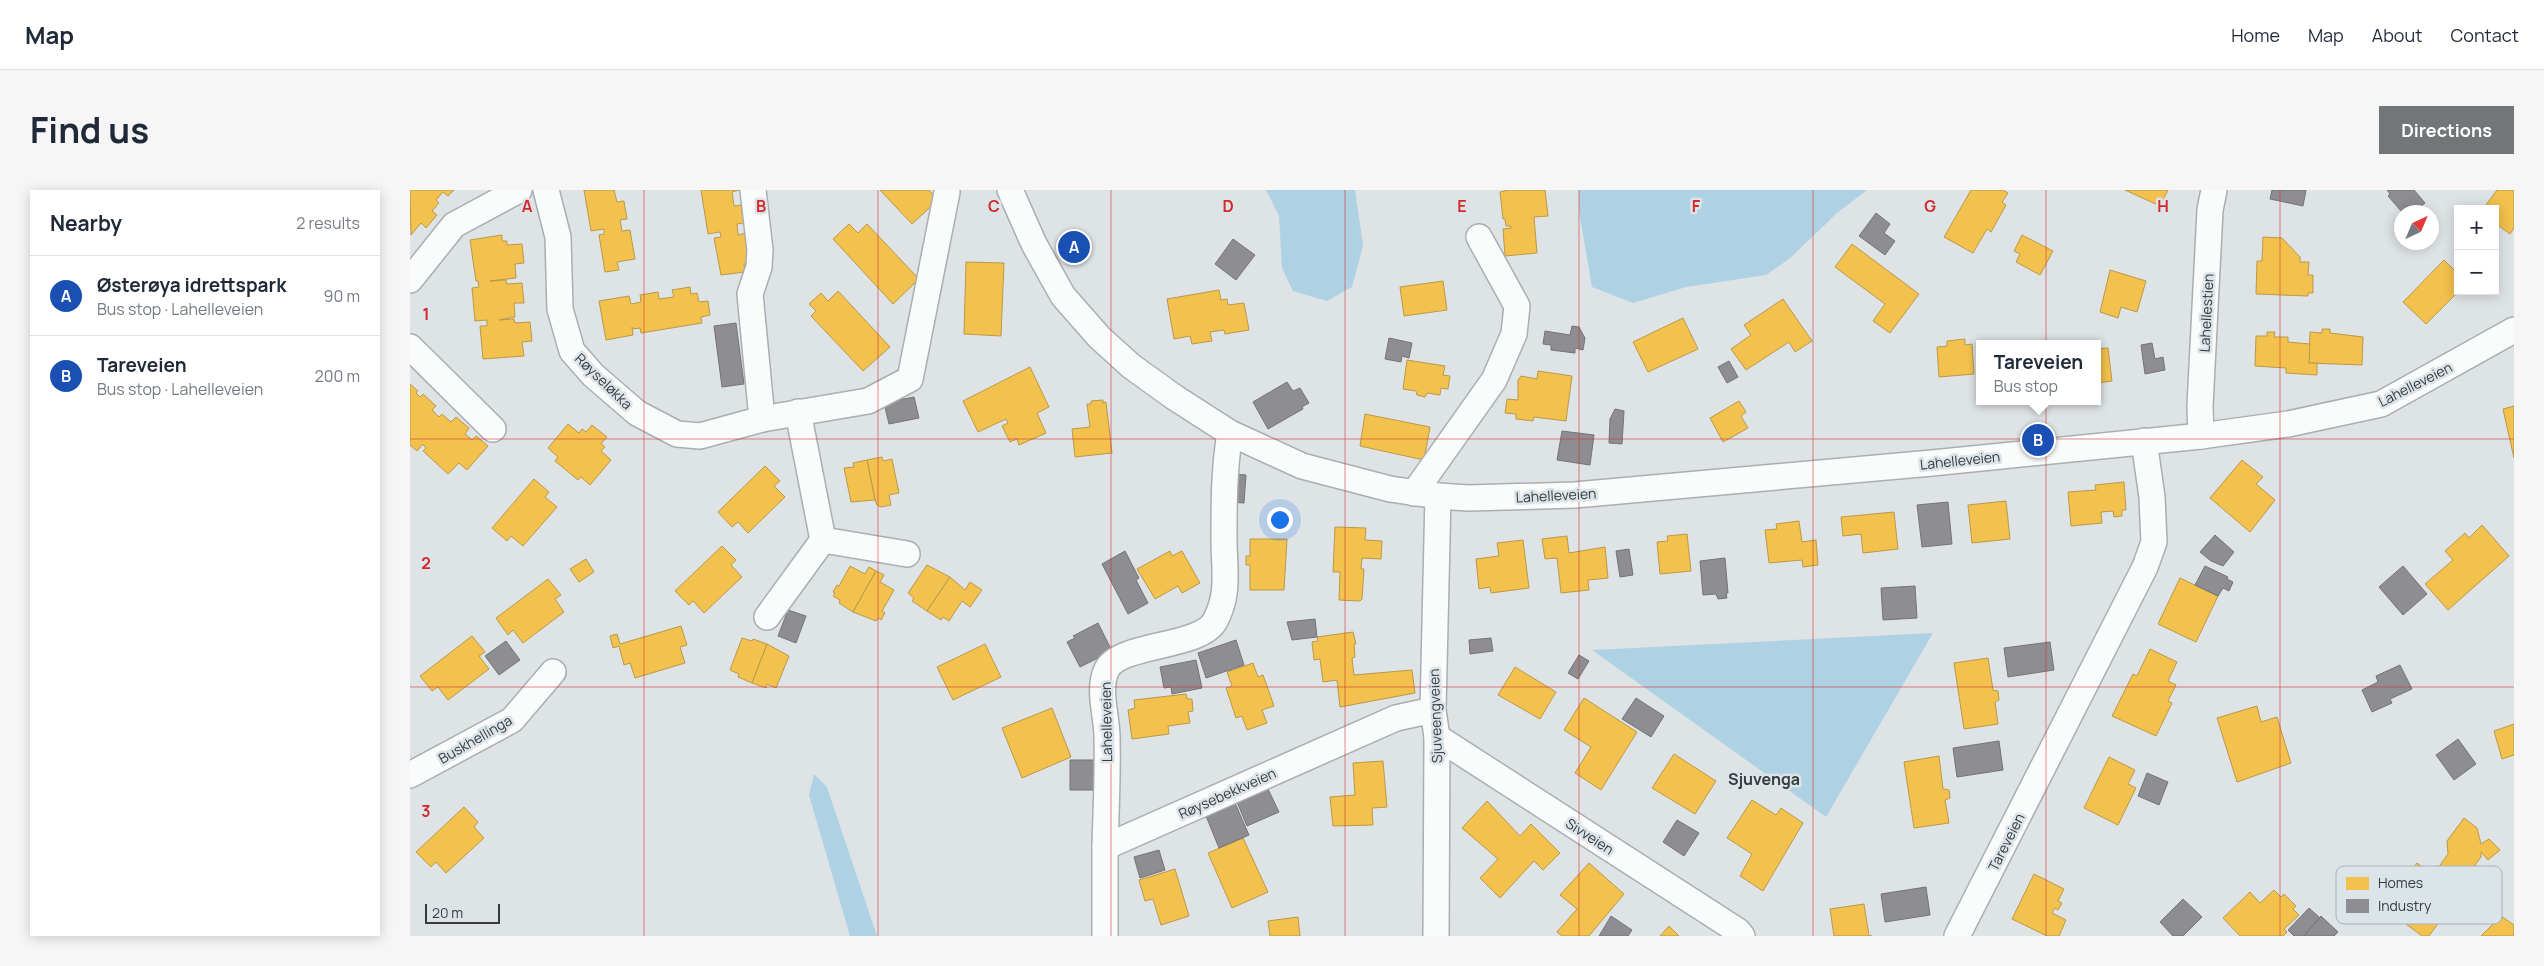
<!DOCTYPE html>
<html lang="en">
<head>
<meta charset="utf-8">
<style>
	:root { --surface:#fff; --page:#f6f6f7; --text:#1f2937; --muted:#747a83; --line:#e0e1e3; --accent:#727678 }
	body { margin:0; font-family:Manrope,sans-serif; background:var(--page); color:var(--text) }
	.controls { position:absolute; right:15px; top:15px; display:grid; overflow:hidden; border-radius:0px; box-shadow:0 2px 12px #0003 }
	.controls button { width:45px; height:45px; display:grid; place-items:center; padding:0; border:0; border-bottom:1px solid var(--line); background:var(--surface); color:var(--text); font:25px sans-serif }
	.compass { position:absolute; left:1984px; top:15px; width:45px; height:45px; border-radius:50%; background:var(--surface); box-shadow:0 2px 12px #0003; rotate:44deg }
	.scale { position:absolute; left:15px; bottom:12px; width:75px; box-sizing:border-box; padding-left:5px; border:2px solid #383b3d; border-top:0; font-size:14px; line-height:18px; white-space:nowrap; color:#383b3d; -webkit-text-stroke:4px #dbe4e9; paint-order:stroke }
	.you { position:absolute; left:869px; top:329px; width:18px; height:18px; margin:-12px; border:4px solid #fff; border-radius:50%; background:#1a73e8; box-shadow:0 0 0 8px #1a73e833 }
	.badge { display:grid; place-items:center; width:32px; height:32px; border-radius:50%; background:var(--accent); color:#fff; font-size:16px; font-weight:700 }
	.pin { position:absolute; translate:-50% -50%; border:2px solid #fff; box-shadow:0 1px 5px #0006 }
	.popup { position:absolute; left:1566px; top:150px; width:125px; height:65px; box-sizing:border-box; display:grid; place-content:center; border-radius:0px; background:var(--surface); filter:drop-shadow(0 1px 4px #0005); font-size:16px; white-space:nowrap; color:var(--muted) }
	.popup b { font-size:19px; color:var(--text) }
	.popup::after { content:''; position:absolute; left:50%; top:100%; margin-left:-10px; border:10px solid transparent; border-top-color:var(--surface) }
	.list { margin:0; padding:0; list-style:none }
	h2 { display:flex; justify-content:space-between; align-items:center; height:65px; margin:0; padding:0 20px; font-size:21px }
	h2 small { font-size:16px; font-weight:400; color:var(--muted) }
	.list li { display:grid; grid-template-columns:32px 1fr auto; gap:15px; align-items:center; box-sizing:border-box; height:80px; padding:0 20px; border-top:1px solid var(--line) }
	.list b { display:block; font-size:19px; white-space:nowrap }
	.list p { margin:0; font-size:16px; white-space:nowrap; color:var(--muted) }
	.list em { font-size:16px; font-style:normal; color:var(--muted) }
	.map { position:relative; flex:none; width:2104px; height:746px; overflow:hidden; border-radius:0px }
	header { display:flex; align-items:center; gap:30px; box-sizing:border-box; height:70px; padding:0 25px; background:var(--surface); border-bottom:1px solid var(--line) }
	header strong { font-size:24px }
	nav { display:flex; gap:28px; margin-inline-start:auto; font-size:18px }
	.intro { display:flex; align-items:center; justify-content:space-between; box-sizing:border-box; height:120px; padding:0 30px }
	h1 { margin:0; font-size:35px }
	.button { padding:12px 22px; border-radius:0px; background:var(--accent); color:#fff; font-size:18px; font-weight:700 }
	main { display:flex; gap:30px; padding:0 30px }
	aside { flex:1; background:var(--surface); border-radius:0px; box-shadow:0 2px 12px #0003 }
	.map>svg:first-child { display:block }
</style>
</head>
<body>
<header>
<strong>Map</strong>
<nav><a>Home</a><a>Map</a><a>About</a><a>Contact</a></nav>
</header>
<div class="intro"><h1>Find us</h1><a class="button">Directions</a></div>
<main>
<aside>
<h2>Nearby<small>2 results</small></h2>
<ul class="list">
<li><span class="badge" style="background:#1a4fb4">A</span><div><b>Østerøya idrettspark</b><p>Bus stop · Lahelleveien</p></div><em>90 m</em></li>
<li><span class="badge" style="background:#1a4fb4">B</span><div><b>Tareveien</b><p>Bus stop · Lahelleveien</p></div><em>200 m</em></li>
</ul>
</aside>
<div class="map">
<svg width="2104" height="746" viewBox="0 0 2104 746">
	<rect width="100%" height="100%" fill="#dee3e6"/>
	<g fill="#aed1e4">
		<polygon points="856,0 945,0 953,56 942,97 917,111 883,101 872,78 869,26"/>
		<polygon points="1169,0 1457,0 1427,23 1379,69 1356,85 1276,97 1223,113 1182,97 1169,21"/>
		<polygon points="1523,443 1416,627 1182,460 1183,460"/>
		<polygon points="404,584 417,597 467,746 440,746 399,605"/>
	</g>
	<g fill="#f2c14e" stroke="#ba9949">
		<polygon points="0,0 44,0 38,6 33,2 26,10 29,13 22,21 27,25 16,38 11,33 1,45"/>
		<polygon points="174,0 204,0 207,12 214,11 217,29 210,30 212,41 220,40 225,69 207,72 209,80 195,82 189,45 194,44 194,39 181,41"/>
		<polygon points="291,0 329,0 322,2 324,16 331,15 334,33 327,34 328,45 336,43 341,73 334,74 335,82 311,85 304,48 311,47 310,42 298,44"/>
		<polygon points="470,0 519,0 528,10 502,34"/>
		<polygon points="1099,0 1135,0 1138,26 1124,27 1127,63 1095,66 1093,39 1101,38 1101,36 1096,36 1095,29 1093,29 1090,2"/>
		<polygon points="1561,0 1593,0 1598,3 1592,12 1596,15 1581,42 1577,39 1563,63 1534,47"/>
		<polygon points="1715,0 1758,0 1750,16"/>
		<polygon points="2087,0 2104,0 2104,38 2100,44 2085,33 2085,19 2073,19"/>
		<polygon points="439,34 448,43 457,34 509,89 483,114 423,49"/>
		<polygon points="92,45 92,51 97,51 97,55 112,54 114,73 105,74 106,88 80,91 96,90 97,94 112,93 114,113 104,113 105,127 89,130 104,129 105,133 120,132 122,151 112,152 114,166 73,169 70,136 77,136 77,130 65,131 62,98 69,97 68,91 66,91 60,50"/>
		<polygon points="1612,45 1643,61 1630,85 1606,72 1610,64 1604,61"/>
		<polygon points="1853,47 1872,48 1890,67 1890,72 1899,72 1898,85 1903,85 1903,103 1898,103 1898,106 1846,104 1847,71 1852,71"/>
		<polygon points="1442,54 1509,104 1480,143 1463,131 1475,114 1425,77"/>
		<polygon points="2034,70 2048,84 2049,101 2016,134 1993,112"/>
		<polygon points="556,72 594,73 591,146 554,144"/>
		<polygon points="1700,80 1736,91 1727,122 1711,117 1708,128 1690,122"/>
		<polygon points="1033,91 1037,120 994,126 990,97"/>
		<polygon points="280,97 281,104 287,103 289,112 298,111 300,125 291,127 292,133 231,143 230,138 223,139 222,137 223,145 196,150 189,111 219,106 221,114 231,112 230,105 248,102 249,109 264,107 262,100"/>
		<polygon points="809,100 811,110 817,109 818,115 834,113 839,140 815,144 814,140 800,142 802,151 782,154 780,146 764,149 757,109"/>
		<polygon points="428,101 480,157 453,181 401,126 406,121 399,114 411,103 418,111"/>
		<polygon points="1373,109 1402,151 1385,162 1379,152 1336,180 1321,159 1341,145 1334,135"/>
		<polygon points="1273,128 1288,159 1238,182 1223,152"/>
		<polygon points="1912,139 1920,139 1920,143 1953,147 1952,175 1899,173 1900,142 1912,143"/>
		<polygon points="1857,142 1865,142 1864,147 1878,147 1878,152 1900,154 1899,173 1907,173 1907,185 1876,183 1876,178 1845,176 1846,146 1857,146"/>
		<polygon points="1555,149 1555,155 1562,154 1564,184 1529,187 1527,157 1537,156 1537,151"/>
		<polygon points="1698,158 1702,191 1687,193 1687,159"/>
		<polygon points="997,170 1035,176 1033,185 1040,186 1038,199 1031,198 1030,205 1017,203 1015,207 1007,205 1006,201 993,199"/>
		<polygon points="620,177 639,217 627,223 636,243 609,255 607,249 600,252 592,236 598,233 596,229 568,242 553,211"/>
		<polygon points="1128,181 1162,186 1156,231 1124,227 1123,231 1106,229 1106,224 1095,223 1097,209 1108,210 1108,190 1111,186 1127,189"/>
		<polygon points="0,194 8,201 6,203 10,207 13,204 26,216 22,220 29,227 32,224 41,232 46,227 59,238 55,244 62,250 66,246 78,256 57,280 49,273 38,284 13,261 16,258 13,254 7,261 0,255"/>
		<polygon points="693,210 693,213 696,212 702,263 665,267 662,239 680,237 677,214 681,214 681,211"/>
		<polygon points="1329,211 1336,222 1331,226 1338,238 1313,252 1300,228"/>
		<polygon points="2104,216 2104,268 2093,219"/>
		<polygon points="955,224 1020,237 1014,270 950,256"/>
		<polygon points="158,234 169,243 172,239 176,242 182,235 197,247 191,254 195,257 191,261 201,270 180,295 171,287 168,290 145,271 148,267 138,258"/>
		<polygon points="472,267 473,271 482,269 489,303 479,305 481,315 471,317 467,315 465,310 457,270"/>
		<polygon points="457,270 465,310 441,312 434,278 444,277 443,273"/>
		<polygon points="1832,270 1853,287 1846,294 1865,310 1840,342 1800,308"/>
		<polygon points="355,276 370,291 364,296 375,307 338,343 328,332 322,337 308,322"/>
		<polygon points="124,289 139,302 135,307 147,317 113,356 101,346 97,351 82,338"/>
		<polygon points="1714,292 1716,320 1712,320 1712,326 1704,327 1703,321 1691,322 1692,333 1661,336 1658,302 1686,300 1685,295"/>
		<polygon points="1596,311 1600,349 1562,353 1558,315"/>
		<polygon points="1484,322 1488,359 1453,363 1451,344 1433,346 1431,327"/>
		<polygon points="1389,331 1392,352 1406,350 1408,375 1393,377 1392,370 1359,373 1355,340 1367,339 1366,334"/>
		<polygon points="2072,335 2099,366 2038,420 2015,394 2043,370 2035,361 2055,343 2059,348"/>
		<polygon points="925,337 956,338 955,350 972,351 971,369 952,368 951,379 954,379 952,409 950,411 929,410 930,382 923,382"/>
		<polygon points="1277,344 1281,381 1250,384 1247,352 1258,351 1257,346"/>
		<polygon points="1157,346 1159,363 1195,357 1198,388 1178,390 1179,400 1151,403 1147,368 1135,369 1132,349"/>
		<polygon points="840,349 877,349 874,400 840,400 840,375 836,375 836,366 840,366"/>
		<polygon points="1113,350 1119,398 1081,403 1080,397 1069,399 1066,369 1089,366 1087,353"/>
		<polygon points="312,356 326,370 321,375 332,387 294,423 283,411 279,415 265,401"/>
		<polygon points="760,361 762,366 772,361 790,393 772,403 768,396 745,409 727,379"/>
		<polygon points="176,369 184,382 169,392 160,379"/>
		<polygon points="517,375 540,387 517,421 502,411 504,408 498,403"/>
		<polygon points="440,376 455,384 459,377 466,381 443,422 429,413 430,410 423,406 425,403 423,402 427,395 429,396"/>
		<polygon points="466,381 474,385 470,392 484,400 472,421 475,423 471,430 468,428 466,431 443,422"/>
		<polygon points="540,387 555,400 560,392 572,400 560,417 552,411 539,431 533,427 531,430 517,421"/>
		<polygon points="1770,388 1808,406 1786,452 1748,434"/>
		<polygon points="138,389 151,405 145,409 154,422 113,453 103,440 98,445 86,428"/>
		<polygon points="271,436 277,455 270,457 275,473 225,488 220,473 214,475 209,456 203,458 200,446 207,444 210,454"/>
		<polygon points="943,442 946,454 944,454 945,467 942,468 944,485 1002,480 1005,503 930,517 927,490 913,492 910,469 904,470 902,452 908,451 907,447"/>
		<polygon points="62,446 75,462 69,466 79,479 38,510 28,497 22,501 10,486"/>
		<polygon points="332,448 342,451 343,449 357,454 342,493 328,487 329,484 320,480"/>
		<polygon points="357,454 379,466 366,498 357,494 356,498 342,493"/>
		<polygon points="575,454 591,487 543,510 527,477"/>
		<polygon points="1740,459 1767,472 1758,491 1766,495 1758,511 1762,513 1746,546 1702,526 1723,484 1727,486"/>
		<polygon points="1578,468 1583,500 1588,501 1589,510 1585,512 1588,534 1554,539 1544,473"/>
		<polygon points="843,473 848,487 853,485 864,516 852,520 857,533 837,540 832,526 826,528 816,498 822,496 817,482"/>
		<polygon points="1105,477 1146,502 1130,529 1088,505"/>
		<polygon points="776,504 777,509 782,509 783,521 778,522 780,533 758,536 759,544 722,549 718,520 725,518 724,510"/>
		<polygon points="1174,508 1227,542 1191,600 1165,583 1181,557 1154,540"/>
		<polygon points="1847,516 1851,532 1867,527 1881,573 1827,592 1807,528"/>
		<polygon points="642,518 661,567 612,588 592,538"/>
		<polygon points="2104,534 2104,565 2092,569 2084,541"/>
		<polygon points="1264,564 1306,591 1285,624 1242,598"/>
		<polygon points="1529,566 1533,599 1539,600 1540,608 1535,610 1539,633 1504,638 1494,572"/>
		<polygon points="1699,567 1725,580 1718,594 1726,598 1708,635 1674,618"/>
		<polygon points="973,571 977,617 962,618 963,635 923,636 920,607 945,605 943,573"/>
		<polygon points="1342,610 1366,625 1371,618 1393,633 1353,701 1330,686 1342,664 1317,648"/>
		<polygon points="1077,611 1110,646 1121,634 1150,663 1133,680 1124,671 1090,708 1070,688 1088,669 1052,638"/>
		<polygon points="54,617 68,632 64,637 74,648 36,683 26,672 21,677 6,662"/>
		<polygon points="2054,628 2067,638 2071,654 2079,649 2090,660 2078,670 2071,662 2071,667 2065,675 2068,678 2019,746 2012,746 1996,734 2006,720 1984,704 2007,673 2023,685 2038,664 2037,651"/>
		<polygon points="833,648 858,702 822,718 798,663"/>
		<polygon points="1179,673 1214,704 1179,746 1152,746 1147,742 1167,719 1150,705"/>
		<polygon points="765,679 779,726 751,735 743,709 735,711 729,690"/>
		<polygon points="1624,684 1654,699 1648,711 1652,713 1648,720 1645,718 1642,723 1656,730 1649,746 1637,746 1602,729"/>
		<polygon points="1864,700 1871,707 1874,704 1886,716 1883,719 1889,725 1874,739 1877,742 1873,746 1830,746 1813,728 1840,702 1850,713"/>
		<polygon points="1454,714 1459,746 1462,746 1424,746 1420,719"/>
		<polygon points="2091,726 2104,735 2104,746 2071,746"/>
		<polygon points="888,727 890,746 860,746 858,731"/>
		<polygon points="1259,736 1269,746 1250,746"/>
	</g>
	<g fill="#8d8d92" stroke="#747478">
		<polygon points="1862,0 1896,0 1893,16 1860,9"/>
		<polygon points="1977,0 2004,0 2015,13 2004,22 1992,22 1978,6 1980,4"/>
		<polygon points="1466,23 1480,34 1474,43 1485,51 1475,65 1449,46"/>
		<polygon points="823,49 845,65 826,90 805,74"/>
		<polygon points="326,133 334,194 312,197 304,136"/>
		<polygon points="1162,136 1169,137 1175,148 1173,160 1165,158 1165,163 1141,160 1141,155 1133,154 1135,141 1160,145"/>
		<polygon points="979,148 1002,153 999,168 992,166 991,172 975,169"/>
		<polygon points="1742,153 1745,169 1753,167 1755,180 1735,184 1731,155"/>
		<polygon points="1319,171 1328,187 1317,193 1308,177"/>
		<polygon points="877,192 883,201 890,198 899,213 892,217 893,219 858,239 843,212"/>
		<polygon points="504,207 509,228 479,234 474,213"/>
		<polygon points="1205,219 1214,221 1212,254 1199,253 1200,229"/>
		<polygon points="1152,241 1184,245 1180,275 1147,270"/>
		<polygon points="823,284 836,285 834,313 820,312"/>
		<polygon points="1538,312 1542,354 1512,357 1507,315"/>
		<polygon points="1805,345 1824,362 1813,376 1801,371 1790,362"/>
		<polygon points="1219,359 1223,385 1210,387 1206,361"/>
		<polygon points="715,361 729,388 726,390 738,413 718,424 692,374"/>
		<polygon points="1315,368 1318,403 1316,403 1317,408 1308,409 1306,404 1293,405 1290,371"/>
		<polygon points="1795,376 1818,387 1817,389 1823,392 1819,401 1813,398 1808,406 1785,395"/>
		<polygon points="1993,376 2017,404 1993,425 1969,397"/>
		<polygon points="1505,396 1507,428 1473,430 1471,398"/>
		<polygon points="378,420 396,426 386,453 368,446"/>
		<polygon points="905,429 907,447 882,450 877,432"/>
		<polygon points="688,433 702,461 670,477 657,452 665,448 663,446"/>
		<polygon points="1081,448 1083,461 1060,464 1059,450"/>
		<polygon points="826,450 834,475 796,488 788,463"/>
		<polygon points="96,451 110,470 89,485 75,466"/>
		<polygon points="1640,452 1644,480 1598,487 1594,458"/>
		<polygon points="1169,465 1179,471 1168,489 1158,483"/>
		<polygon points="786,470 792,498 762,504 761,497 754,498 750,477"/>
		<polygon points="1990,475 2002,499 1980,509 1982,513 1962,522 1952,500 1968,492 1966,486"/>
		<polygon points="1226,508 1254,526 1241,547 1212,529"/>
		<polygon points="2048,549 2066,574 2044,590 2026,565"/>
		<polygon points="1589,551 1593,580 1547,587 1543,558"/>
		<polygon points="660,570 690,570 689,600 660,600"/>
		<polygon points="1737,583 1758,592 1749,615 1728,606"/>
		<polygon points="858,599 869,622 837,636 827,612"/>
		<polygon points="825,613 839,645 809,658 796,626"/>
		<polygon points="1267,630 1289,643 1274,666 1253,652"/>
		<polygon points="749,660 755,680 730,688 724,667"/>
		<polygon points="1516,697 1520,725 1475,732 1471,704"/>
		<polygon points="1773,709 1792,727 1773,746 1763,746 1750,732"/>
		<polygon points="1899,718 1910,728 1894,746 1884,746 1878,740"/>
		<polygon points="1201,726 1222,740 1218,746 1189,746"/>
		<polygon points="1911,726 1928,742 1924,746 1894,746"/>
	</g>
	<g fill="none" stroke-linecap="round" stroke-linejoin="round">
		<g stroke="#aaaeb1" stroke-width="28">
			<g id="minor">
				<polyline points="136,0 148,47 150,119 162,161 183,185 227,223 267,244 290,246 352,229 458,211 500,189 537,2"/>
				<polyline points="343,0 350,60 349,77 340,104 352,229"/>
				<polyline points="600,0 624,54 653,106 689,147 721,176 764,207 820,243 892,276 980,299 1028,306 1058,308 1165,305 1522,273 1791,246 1878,234 1971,214 2104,140"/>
				<polyline points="0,90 44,35 109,0"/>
				<polyline points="0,157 83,239"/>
				<polyline points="1791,246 1790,216 1800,20 1804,0"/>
				<polyline points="1004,303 1084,190 1104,144 1107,116 1069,47"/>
				<polyline points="413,350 497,364"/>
				<polyline points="357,427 413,350 388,222"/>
				<polyline points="1027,547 1328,741 1332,746"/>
				<polyline points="0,585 102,530 143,482"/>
				<path d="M695,657C696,620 698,584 697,547C697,526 687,499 697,479C711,453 790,458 805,431C820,403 814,379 814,349C814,314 814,278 820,243"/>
				<polyline points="695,746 695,657 986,528 1023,520"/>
				<polyline points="1026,746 1027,547 1023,520 1028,306"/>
				<polyline points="1547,746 1735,377 1744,352 1742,307 1734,251"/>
			</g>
		</g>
		<use href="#minor" stroke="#fafbfb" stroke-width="25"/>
	</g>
	<path fill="none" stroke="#d62828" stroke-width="1" stroke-opacity="0.55" d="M234,0V746M468,0V746M701,0V746M935,0V746M1169,0V746M1403,0V746M1636,0V746M1870,0V746M0,249H2104M0,497H2104"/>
	<g text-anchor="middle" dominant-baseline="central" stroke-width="5" stroke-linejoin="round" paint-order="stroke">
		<g font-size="14" fill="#383b3d" stroke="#dbe4e9">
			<text transform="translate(1796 123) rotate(-87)">Lahellestien</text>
			<text transform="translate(194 191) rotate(44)">Røyseløkka</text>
			<text transform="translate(2005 194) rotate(-27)">Lahelleveien</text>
			<text transform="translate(1550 270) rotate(-6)">Lahelleveien</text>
			<text transform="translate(1146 305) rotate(-3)">Lahelleveien</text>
			<text transform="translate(1025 526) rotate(-92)">Sjuveengveien</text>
			<text transform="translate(696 532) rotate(-91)">Lahelleveien</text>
			<text transform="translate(65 549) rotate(-30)">Buskhellinga</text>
			<text transform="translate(817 603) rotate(-24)">Røysebekkveien</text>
			<text transform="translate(1180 646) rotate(33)">Sivveien</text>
			<text transform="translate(1596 652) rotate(-63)">Tareveien</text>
		</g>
		<g font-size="16" font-weight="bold" fill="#383b3d" stroke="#dbe4e9">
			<text x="1354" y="589">Sjuvenga</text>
		</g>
	</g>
	<rect x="1926" y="676" width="166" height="58" rx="8" fill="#dbe4e9" stroke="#aab1b5" stroke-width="1"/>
	<rect x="1936" y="687" width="23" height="13" fill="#f2c14e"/>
	<rect x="1936" y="709" width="23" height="14" fill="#8d8d92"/>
	<g font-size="14" fill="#383b3d">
		<text x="1968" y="698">Homes</text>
		<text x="1968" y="721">Industry</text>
	</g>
	<g font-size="16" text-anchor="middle" font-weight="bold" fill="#d62828" stroke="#dbe4e9" stroke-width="5" stroke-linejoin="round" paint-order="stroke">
		<text x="117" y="22">A</text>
		<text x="351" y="22">B</text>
		<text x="584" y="22">C</text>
		<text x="818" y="22">D</text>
		<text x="1052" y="22">E</text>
		<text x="1286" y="22">F</text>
		<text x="1520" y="22">G</text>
		<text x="1753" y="22">H</text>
		<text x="16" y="130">1</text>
		<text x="16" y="379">2</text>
		<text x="16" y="627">3</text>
	</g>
</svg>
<div class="controls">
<button>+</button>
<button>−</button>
</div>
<svg class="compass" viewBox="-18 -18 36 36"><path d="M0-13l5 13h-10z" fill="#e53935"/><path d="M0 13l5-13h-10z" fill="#747a83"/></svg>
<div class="scale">20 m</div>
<div class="you"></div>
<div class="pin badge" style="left:664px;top:57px;background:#1a4fb4">A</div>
<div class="pin badge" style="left:1628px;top:250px;background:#1a4fb4">B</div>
<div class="popup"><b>Tareveien</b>Bus stop</div>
</div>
</main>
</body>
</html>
